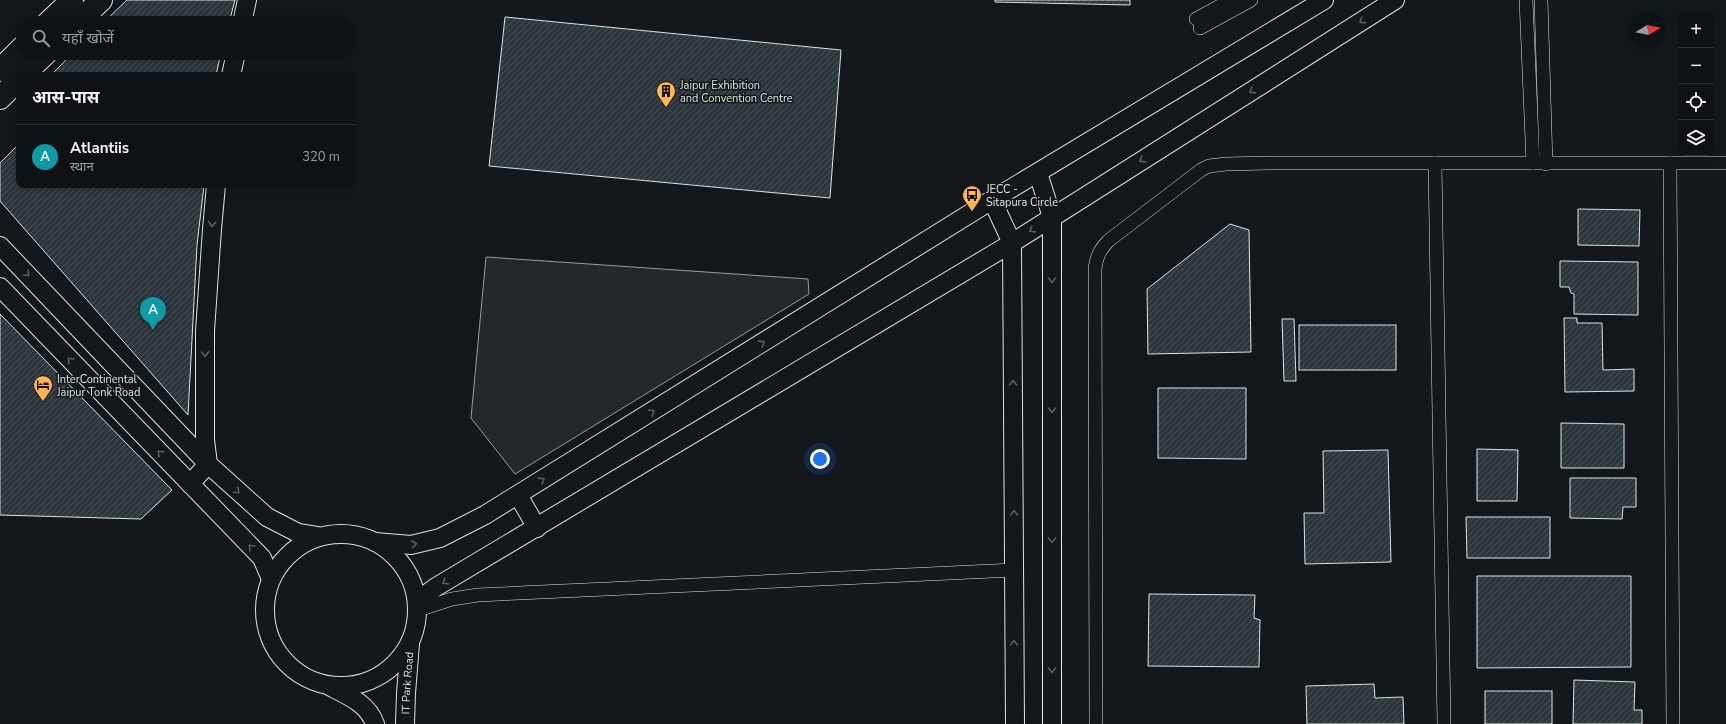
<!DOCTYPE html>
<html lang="hi">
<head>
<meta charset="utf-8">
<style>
	:root { --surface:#0f1215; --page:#1d2022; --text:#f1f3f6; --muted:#9b9ea0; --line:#2f3234; --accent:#0b8043 }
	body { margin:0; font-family:"Nunito Sans","Noto Sans Devanagari",sans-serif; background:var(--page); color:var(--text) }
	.controls { position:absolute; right:12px; top:12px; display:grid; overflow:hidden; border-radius:8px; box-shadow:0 2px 6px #0003 }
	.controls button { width:36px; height:36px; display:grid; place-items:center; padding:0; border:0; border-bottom:1px solid var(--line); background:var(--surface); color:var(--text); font:20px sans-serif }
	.compass { position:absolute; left:1630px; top:12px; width:36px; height:36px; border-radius:50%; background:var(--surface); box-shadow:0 2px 6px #0003; rotate:80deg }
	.you { position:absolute; left:820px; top:459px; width:14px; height:14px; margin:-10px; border:3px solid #fff; border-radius:50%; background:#1a73e8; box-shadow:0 0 0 6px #1a73e833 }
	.badge { display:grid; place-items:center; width:26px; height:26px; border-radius:50%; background:var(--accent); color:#fff; font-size:13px; font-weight:700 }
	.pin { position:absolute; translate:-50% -33px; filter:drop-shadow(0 1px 2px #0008) }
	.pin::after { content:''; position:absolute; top:21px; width:14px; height:12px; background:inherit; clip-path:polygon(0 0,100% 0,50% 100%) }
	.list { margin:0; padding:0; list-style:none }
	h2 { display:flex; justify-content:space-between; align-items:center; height:52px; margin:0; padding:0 16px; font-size:17px }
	h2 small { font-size:13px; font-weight:400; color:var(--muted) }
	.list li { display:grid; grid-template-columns:26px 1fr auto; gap:12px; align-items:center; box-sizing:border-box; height:64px; padding:0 16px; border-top:1px solid var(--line) }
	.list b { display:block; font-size:15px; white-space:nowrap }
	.list p { margin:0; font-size:13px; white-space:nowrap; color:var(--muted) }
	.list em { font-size:13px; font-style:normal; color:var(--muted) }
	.icon { flex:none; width:22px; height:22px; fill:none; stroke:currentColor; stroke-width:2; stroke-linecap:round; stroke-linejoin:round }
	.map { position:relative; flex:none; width:1726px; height:724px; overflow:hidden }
	.search { position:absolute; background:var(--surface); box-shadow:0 2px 6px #0003; left:16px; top:16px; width:340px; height:44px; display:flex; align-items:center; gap:10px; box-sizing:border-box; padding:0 14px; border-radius:22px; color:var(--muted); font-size:15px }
	.panel { position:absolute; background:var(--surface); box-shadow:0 2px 6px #0003; left:16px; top:72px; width:340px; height:116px; border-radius:8px }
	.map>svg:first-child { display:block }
</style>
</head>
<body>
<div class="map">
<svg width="1726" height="724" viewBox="0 0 1726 724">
	<defs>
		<pattern id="building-hatch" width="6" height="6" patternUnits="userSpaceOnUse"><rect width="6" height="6" fill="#2c363c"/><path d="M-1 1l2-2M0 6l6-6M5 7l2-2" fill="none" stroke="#4a5358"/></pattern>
	</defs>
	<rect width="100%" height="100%" fill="#14181c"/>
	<polygon fill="#24282b" stroke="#939e99" points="486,257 808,279 809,294 515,474 471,418"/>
	<g fill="url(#building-hatch)" stroke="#d8e6dc">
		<polygon points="127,0 235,0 229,23 103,23"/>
		<polygon points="995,0 1130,0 1130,5 995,2"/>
		<polygon points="505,17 841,50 830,198 489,166"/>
		<polygon points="73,53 221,53 216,75 51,75"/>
		<polygon points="19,144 19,185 204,185 197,245 188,415 0,201 0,163"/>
		<polygon points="1578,209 1640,210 1639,246 1578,245"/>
		<polygon points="1230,224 1249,230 1251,352 1148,354 1147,289"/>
		<polygon points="1560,261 1638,262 1638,315 1574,314 1574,294 1571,293 1569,287 1560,287"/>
		<polygon points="0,314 172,490 141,519 0,515"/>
		<polygon points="1564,318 1577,318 1577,323 1602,323 1603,370 1634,369 1634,391 1565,392"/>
		<polygon points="1282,319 1294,319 1296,381 1284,381"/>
		<rect x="1299" y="325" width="97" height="45"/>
		<polygon points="1158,388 1246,388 1246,459 1158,458"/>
		<polygon points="1561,423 1624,424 1624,468 1561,468"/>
		<polygon points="1477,449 1518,450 1517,501 1477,501"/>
		<polygon points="1388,450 1391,562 1305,564 1304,513 1324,513 1323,451"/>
		<polygon points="1570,478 1636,478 1636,507 1623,507 1622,519 1570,518"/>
		<polygon points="1466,517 1550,517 1550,558 1467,558"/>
		<polygon points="1477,576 1631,576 1631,667 1477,668"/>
		<polygon points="1149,594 1255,595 1254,618 1260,620 1259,667 1148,666"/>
		<polygon points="1574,680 1635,682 1634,710 1642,710 1642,724 1573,724"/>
		<polygon points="1374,684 1375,698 1403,697 1404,724 1307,724 1306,686"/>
		<rect x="1485" y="691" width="67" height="33"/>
	</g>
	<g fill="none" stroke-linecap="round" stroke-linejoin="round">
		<g stroke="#d8e6dc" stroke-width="14">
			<g id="street">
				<polyline points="1526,0 1533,163 1726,163"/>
				<polyline points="1541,0 1546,164"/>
				<polyline points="1196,19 1231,0"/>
				<polyline points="1200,28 1251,0"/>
				<polyline points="1435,163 1444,724"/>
				<polyline points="1670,163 1673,724"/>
				<polyline points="418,610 452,599 478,595 1014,570"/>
				<path d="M1096,724L1095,269C1096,257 1100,250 1108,241L1201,170L1209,166L1226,164L1268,163H1533"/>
			</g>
		</g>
		<g stroke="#d8e6dc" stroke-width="20">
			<g id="secondary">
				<polyline points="242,23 247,0"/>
				<polyline points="231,75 236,53"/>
				<polyline points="1038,173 1052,217 1052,724"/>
				<polyline points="992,200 1012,243 1015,724"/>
				<polyline points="0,246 208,464 267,517 298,533 317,536"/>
				<polyline points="0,287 262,558 271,579"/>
				<polyline points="190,484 208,464 205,440 205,331 212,229 216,185"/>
				<polyline points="518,495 537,528"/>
				<circle cx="341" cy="610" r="76"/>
				<polyline points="375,542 411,545 440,538 485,515 987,203 1324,0"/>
				<polyline points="417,601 436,587 1012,243 1395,0"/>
				<path d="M331,687C349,696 368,704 375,724"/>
				<path id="s1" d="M405,724L406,693L410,644"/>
			</g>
		</g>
		<g stroke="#d8e6dc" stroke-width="24">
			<g id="highway">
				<polyline points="48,23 72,0"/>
				<polyline points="77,23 101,0"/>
				<polyline points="0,70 23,47"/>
				<polyline points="23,75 46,53"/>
				<polyline points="0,98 19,79"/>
			</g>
		</g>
		<use href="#street" stroke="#14181c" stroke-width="13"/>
		<use href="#secondary" stroke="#14181c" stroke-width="18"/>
		<use href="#highway" stroke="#14181c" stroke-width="22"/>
	</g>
	<defs><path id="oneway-chevron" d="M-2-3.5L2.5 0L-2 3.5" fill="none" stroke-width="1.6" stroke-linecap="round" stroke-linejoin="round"/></defs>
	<g stroke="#59605f">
		<use href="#oneway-chevron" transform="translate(1362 21) rotate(148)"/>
		<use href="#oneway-chevron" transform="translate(1252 91) rotate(148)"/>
		<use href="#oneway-chevron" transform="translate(1142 160) rotate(148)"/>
		<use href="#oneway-chevron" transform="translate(212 224) rotate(96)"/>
		<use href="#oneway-chevron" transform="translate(1032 230) rotate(148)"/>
		<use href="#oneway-chevron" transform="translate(27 274) rotate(46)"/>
		<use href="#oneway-chevron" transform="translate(1052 280) rotate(90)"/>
		<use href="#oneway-chevron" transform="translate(762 343) rotate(-32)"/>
		<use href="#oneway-chevron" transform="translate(205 354) rotate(89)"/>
		<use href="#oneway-chevron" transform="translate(70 360) rotate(-134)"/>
		<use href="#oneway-chevron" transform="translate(1013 383) rotate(-90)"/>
		<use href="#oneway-chevron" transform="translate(1052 410) rotate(90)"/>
		<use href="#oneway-chevron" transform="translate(652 412) rotate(-32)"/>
		<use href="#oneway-chevron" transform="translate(160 453) rotate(-134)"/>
		<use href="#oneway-chevron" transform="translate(542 480) rotate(-32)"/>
		<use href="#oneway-chevron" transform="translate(237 491) rotate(43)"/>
		<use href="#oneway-chevron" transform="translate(1014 513) rotate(-90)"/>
		<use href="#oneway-chevron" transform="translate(1052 540) rotate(90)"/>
		<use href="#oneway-chevron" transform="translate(414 544) rotate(-8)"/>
		<use href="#oneway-chevron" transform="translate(251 547) rotate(-134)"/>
		<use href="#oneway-chevron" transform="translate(445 582) rotate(149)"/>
		<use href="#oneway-chevron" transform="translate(1014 643) rotate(-90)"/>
		<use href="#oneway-chevron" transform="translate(1052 670) rotate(90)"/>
	</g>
	<defs>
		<g id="building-pin" transform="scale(1)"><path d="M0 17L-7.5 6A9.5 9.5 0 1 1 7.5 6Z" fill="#ffb74d" stroke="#14181c"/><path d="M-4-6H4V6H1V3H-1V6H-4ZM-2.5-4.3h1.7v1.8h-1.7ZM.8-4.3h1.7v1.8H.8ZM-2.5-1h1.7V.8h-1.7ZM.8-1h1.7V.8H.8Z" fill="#111"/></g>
		<g id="bus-pin" transform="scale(1)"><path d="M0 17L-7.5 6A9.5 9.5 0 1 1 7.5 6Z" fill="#ffb74d" stroke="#14181c"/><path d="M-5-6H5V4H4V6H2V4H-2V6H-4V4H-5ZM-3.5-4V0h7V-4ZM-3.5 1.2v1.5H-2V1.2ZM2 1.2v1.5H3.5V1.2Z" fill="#111"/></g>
		<g id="hotel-pin" transform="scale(1)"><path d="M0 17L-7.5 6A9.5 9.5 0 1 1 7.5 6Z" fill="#ffb74d" stroke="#14181c"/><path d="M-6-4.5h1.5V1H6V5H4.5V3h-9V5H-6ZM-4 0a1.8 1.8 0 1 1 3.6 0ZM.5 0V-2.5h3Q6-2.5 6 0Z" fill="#111"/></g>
	</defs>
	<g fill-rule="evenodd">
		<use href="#building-pin" x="666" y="91"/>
		<use href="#bus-pin" x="972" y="195"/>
		<use href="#hotel-pin" x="43" y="385"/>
	</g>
	<g text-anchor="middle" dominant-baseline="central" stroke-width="3" stroke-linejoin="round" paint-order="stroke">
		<g font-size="11" fill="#d8e6dc" stroke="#14181c" text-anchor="start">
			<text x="680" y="85">Jaipur Exhibition<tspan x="680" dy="13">and Convention Centre</tspan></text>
			<text x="986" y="189">JECC -<tspan x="986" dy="13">Sitapura Circle</tspan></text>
			<text x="57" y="379">InterContinental<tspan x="57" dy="13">Jaipur Tonk Road</tspan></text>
		</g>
		<g font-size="11" fill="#d8e6dc" stroke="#14181c">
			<text stroke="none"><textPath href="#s1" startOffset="41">IT Park Road</textPath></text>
		</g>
	</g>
</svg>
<div class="controls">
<button>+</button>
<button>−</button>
<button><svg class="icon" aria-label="locate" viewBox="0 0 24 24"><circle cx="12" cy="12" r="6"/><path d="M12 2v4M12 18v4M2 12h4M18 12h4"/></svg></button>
<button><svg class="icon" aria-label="layers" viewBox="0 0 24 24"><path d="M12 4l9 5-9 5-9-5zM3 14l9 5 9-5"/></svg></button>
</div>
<svg class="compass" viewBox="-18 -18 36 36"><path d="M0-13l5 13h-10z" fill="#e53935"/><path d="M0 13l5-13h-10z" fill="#9b9ea0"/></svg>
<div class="you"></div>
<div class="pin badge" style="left:153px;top:330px;background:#0f9aa8">A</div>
<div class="search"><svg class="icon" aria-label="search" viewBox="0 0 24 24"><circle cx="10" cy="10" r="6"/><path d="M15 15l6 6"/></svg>यहाँ खोजें</div>
<section class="panel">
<h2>आस-पास<small></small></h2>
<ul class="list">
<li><span class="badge" style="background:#0f9aa8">A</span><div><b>Atlantiis</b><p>स्थान</p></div><em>320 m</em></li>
</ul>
</section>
</div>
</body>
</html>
